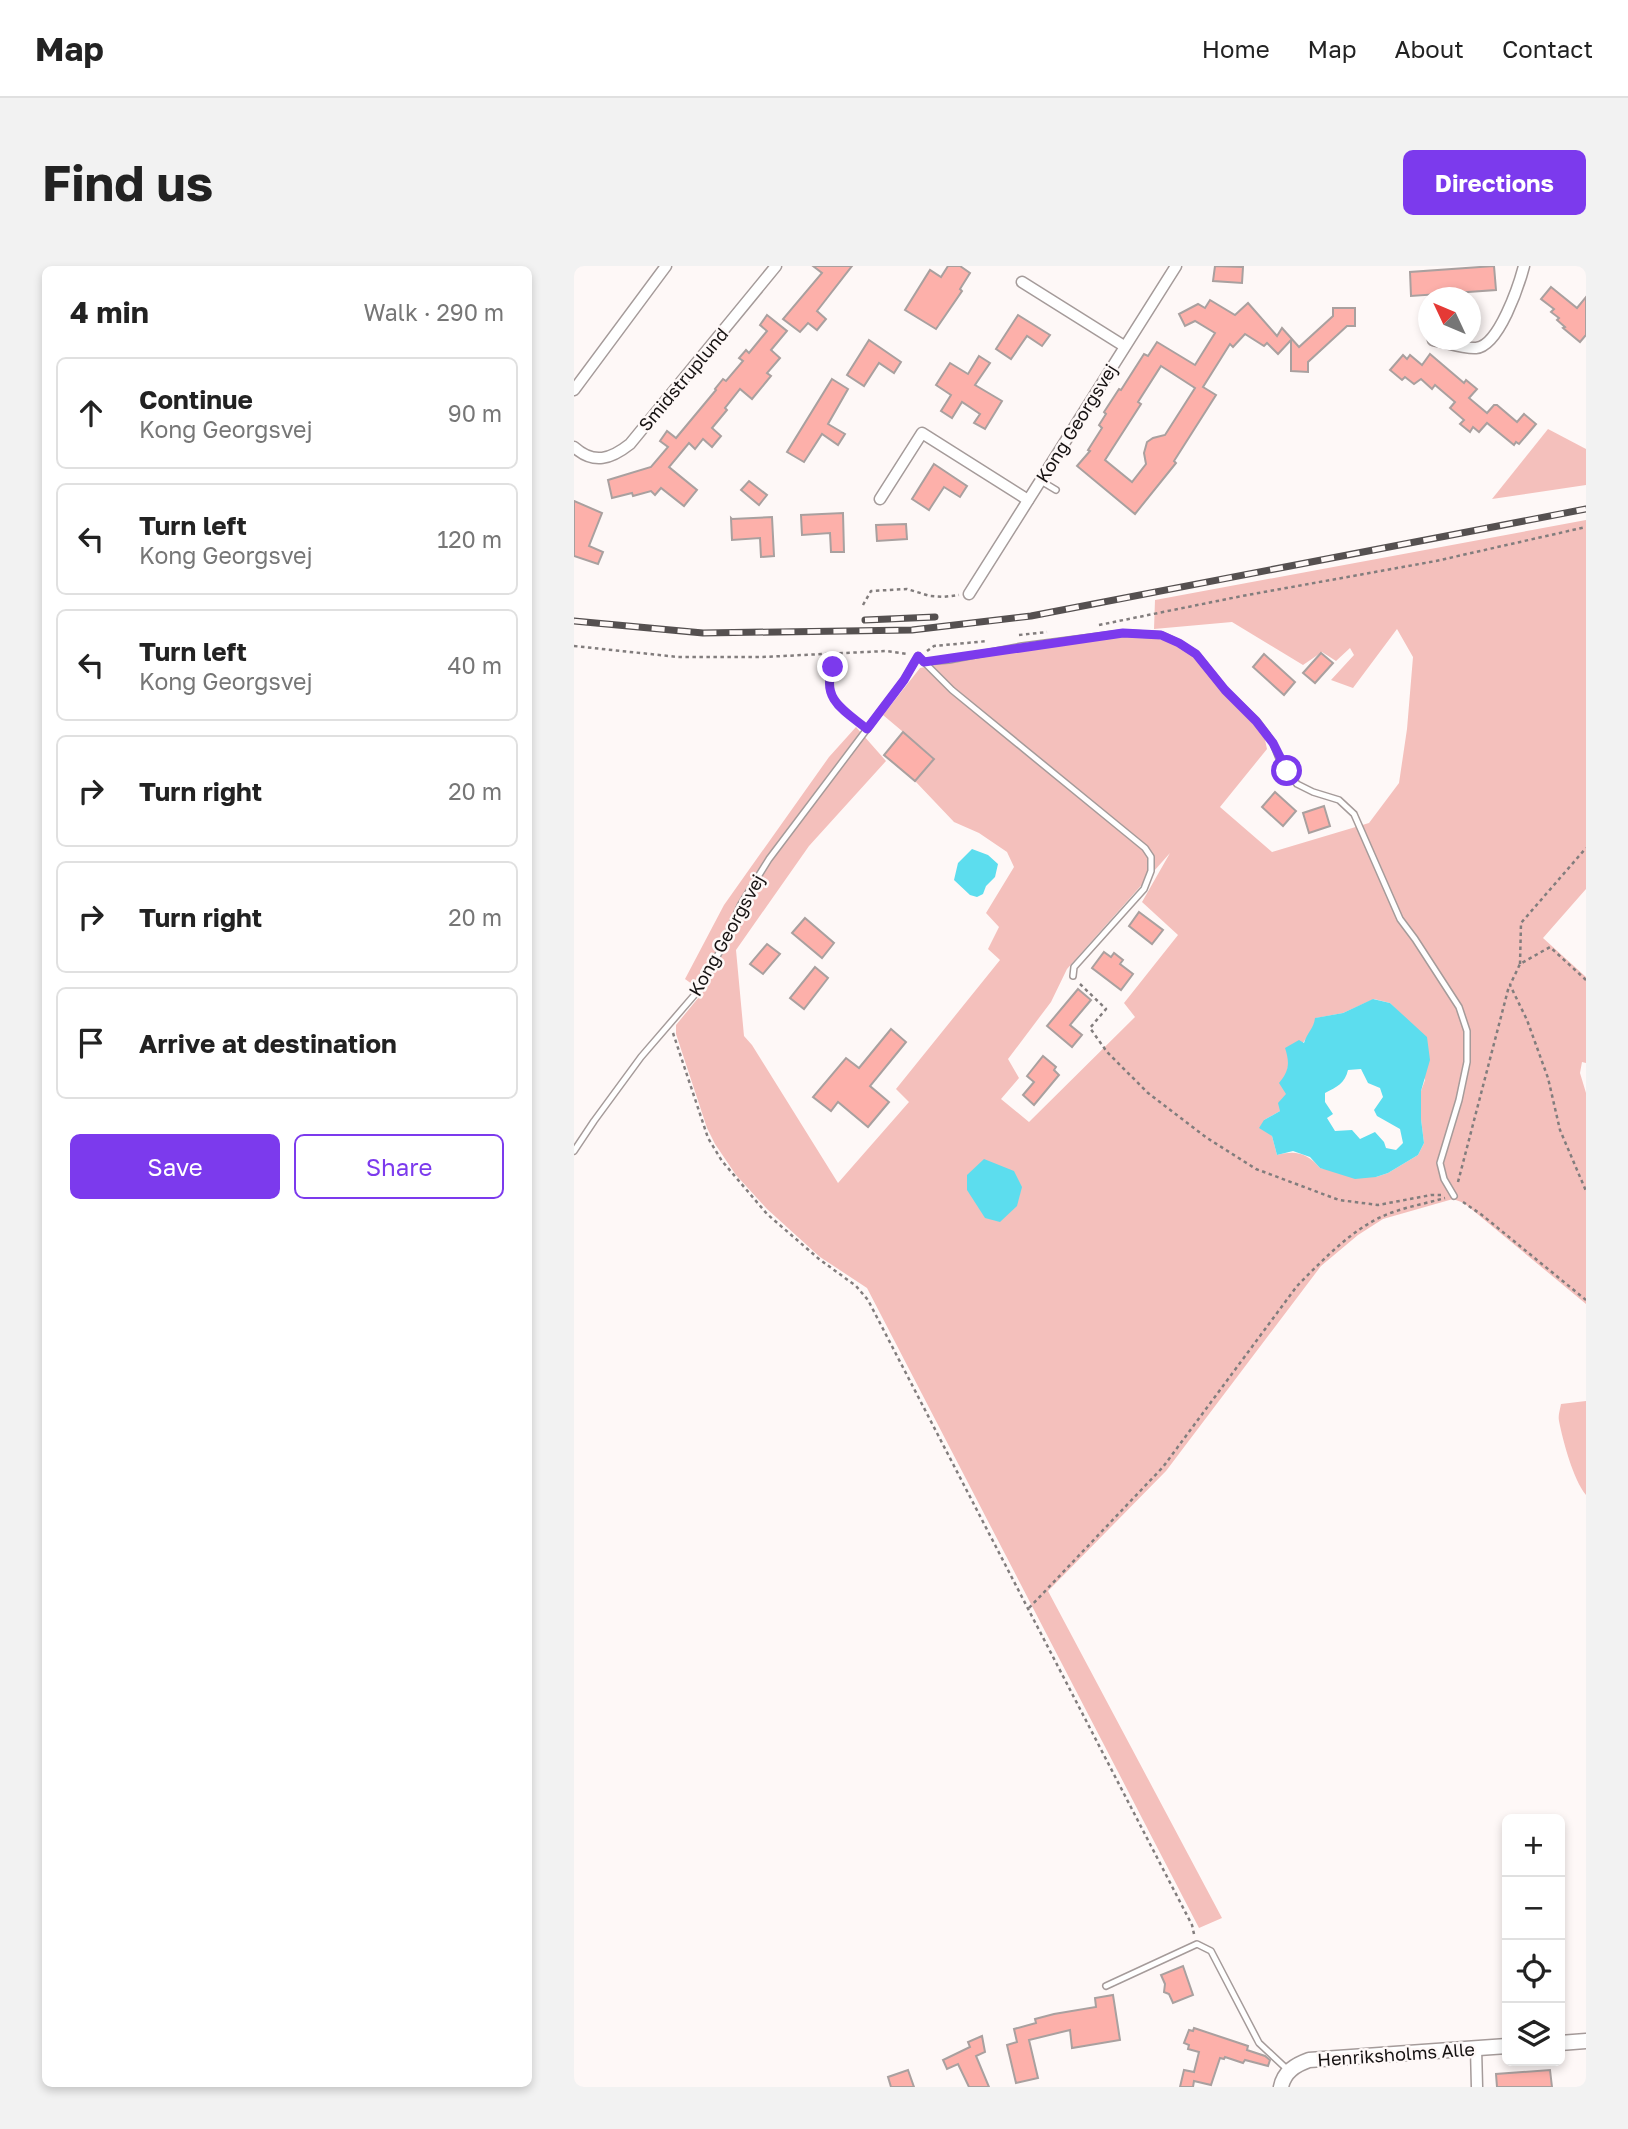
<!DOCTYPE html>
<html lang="en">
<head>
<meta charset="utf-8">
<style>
	:root { --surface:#fff; --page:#f2f2f2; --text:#222; --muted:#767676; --line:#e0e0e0; --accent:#7c3aed }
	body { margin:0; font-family:"Golos Text",sans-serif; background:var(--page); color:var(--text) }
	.controls { position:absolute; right:21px; bottom:21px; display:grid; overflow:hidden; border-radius:10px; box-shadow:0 4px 10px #0003 }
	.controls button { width:63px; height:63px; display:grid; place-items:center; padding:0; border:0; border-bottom:2px solid var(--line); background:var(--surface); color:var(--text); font:35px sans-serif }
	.compass { position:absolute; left:844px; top:21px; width:63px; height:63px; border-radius:50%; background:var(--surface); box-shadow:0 4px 10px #0003; rotate:314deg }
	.stop { position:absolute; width:21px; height:21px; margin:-16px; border:5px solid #7c3aed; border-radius:50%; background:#fff }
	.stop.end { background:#7c3aed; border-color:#fff; box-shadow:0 2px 7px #0008 }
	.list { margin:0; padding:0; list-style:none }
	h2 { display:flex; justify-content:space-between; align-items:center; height:91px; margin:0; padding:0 28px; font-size:30px }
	h2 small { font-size:23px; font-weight:400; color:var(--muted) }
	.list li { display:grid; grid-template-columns:46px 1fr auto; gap:21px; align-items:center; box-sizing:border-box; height:112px; margin:0 14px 14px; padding:0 14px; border:2px solid var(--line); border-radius:10px }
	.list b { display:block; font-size:26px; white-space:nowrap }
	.list p { margin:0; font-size:23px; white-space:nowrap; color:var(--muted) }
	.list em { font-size:23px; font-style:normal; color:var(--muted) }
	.actions { display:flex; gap:14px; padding:21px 28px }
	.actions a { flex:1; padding:16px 0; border:2px solid var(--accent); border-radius:10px; text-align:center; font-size:24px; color:var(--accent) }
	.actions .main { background:var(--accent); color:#fff }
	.icon { flex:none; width:38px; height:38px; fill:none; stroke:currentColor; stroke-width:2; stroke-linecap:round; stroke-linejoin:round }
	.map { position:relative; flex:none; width:1012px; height:1821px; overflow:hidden; border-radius:10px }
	header { display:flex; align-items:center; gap:42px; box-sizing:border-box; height:98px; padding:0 35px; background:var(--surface); border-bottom:2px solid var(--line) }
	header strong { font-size:33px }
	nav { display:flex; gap:38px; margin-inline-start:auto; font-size:24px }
	.intro { display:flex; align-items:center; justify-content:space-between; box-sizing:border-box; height:168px; padding:0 42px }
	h1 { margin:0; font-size:49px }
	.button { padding:18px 32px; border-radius:10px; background:var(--accent); color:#fff; font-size:24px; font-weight:700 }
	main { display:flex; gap:42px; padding:0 42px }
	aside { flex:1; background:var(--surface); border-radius:10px; box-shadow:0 4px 10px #0003 }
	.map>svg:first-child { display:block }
</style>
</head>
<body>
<header>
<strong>Map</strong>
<nav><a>Home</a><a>Map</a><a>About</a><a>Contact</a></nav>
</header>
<div class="intro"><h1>Find us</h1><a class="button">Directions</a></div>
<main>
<aside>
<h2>4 min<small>Walk · 290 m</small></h2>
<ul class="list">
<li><svg class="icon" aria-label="ahead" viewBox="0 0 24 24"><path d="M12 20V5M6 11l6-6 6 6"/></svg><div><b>Continue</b><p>Kong Georgsvej</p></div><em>90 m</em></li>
<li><svg class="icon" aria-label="left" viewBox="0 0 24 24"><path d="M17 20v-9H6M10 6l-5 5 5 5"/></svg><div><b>Turn left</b><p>Kong Georgsvej</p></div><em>120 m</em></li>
<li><svg class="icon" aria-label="left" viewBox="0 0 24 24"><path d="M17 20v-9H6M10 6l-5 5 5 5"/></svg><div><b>Turn left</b><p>Kong Georgsvej</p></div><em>40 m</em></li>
<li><svg class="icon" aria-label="right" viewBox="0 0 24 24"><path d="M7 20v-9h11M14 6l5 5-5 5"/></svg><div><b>Turn right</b></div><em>20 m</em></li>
<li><svg class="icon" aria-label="right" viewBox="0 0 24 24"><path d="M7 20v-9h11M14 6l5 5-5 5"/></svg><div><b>Turn right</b></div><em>20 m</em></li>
<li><svg class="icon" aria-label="arrive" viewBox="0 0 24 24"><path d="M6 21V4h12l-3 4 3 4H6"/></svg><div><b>Arrive at destination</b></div></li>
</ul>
<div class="actions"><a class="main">Save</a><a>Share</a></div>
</aside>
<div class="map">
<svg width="1012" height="1821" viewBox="0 0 1012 1821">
	<rect width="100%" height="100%" fill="#fef8f7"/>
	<g fill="#f4c0bc" fill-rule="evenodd">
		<polygon points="974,163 1012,183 1012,219 918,233"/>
		<path d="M1012,254V623L969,672L1012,711V797L1008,796L1006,807L1012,827V1038L890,937L879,933L809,953L784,969L747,1000L592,1205L474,1325L648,1652L625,1662L293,1022L246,991L193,943L162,909L141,878L133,862L102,768V759L129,726L111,713L150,639L255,491L282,461L312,495L235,580L162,684L170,770L178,779L264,917L335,836L322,823L426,694L414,683L425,661L412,647L440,601L433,586L405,567L380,556L341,515L360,492L309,449L346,402L424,387L546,370H569L595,375L619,389L690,469L693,483L646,541L698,586L795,557L825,517L833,463L839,391L823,363L779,422L757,414L780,389L776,382L762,395L748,386L729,399L658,356L580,363L581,334ZM596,587L568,636L604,669L550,737L561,751L455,856L427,833L445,812L434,793L477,736L493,703ZM800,733L816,737L828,749L851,814L847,825V853L850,877L844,889L814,907L802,911L746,902C733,887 722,884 703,889L698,870L690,854L706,845C708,840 710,834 712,829C714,817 710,807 716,796C723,782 739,768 742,752L769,747Z"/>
		<path d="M1012,1135V1229C999,1213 989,1175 985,1155C984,1149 986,1144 987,1138Z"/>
	</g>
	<g fill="#5cddee" fill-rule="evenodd">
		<polygon points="398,583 414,589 424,598 421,611 412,620 409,628 403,631 396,629 380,614 384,597"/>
		<path d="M799,733L816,737L853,771L856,794L847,825V853L850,877L844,889L814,907L802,911L781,913L746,902L736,891L719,885L703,889L698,870L685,862L690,854L706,845L704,837L712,828L705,817C715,805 716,797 711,782L725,774L730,777C733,767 740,762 741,752L769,747ZM787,803L794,817L806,822L809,831L800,844L803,850L826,863L829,877L822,884L812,882L810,876L801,866L786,873L778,864L761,865L753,852L759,848L751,836V827C763,821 771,817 774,804Z"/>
		<polygon points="410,893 440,905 448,921 443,940 426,956 411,952 393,924 393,909"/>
	</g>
	<g fill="#fdb0aa" stroke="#a9a09f" stroke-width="2" fill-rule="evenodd">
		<polygon points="239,0 278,0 243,45 252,53 243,64 234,57 226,66 209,53 248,7"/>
		<polygon points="374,0 386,0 396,7 386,23 388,25 362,63 331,44 356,4 367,11"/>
		<polygon points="641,0 669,1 668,17 639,15"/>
		<polygon points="920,0 922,24 837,30 836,6"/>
		<polygon points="977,21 1003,42 1012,31 1012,69 1006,76 989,62 991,61 983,54 985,52 977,46 980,43 967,33"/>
		<path d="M636,34L661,49L674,37L703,70L708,62L725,81L759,50V42H781V60H773L734,96V106L717,105V74L704,88L693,77L690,80L671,68L659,81L656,78L629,121L642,129L600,195L602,197L561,248L503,200L516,185L514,184L528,162L525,159L532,148L530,146L545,123L547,124L570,88L574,90L583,76L621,99L641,67L621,55L611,60L605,48L624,38L631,42ZM587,100L621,122L591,169L579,172L573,176L570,187L572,198L558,216L531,194L567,138L564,136Z"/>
		<polygon points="193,49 213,65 197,84 206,92 193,107 197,110 178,133 166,123 151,142 153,144 138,162 147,170 138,181 129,173 121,183 115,177 95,201 123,224 110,240 87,222 81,229 77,225 59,230 58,227 38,232 34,214 77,201 94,181 86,175 93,165 102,172 142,124 141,123 149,113 152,115 169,95 165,92 172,84 175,87 193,65 186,59"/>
		<polygon points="444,49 476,69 468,80 453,70 437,93 422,83"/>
		<polygon points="295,74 327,96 320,107 305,97 290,120 273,109"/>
		<polygon points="856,88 890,117 892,114 903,123 895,132 913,147 920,139 923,139 943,156 950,148 962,158 945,178 942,176 940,179 913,157 905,166 899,161 896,166 886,158 890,154 876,142 881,136 861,119 858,123 847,113 840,118 831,111 828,114 816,104 829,89 833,93 836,89 848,99"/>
		<polygon points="405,90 416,97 401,119 428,135 411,163 400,157 406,148 388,136 378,152 367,145 377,129 362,119 376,97 394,108"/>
		<polygon points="258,113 274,123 254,158 271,168 264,179 248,168 230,196 213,186"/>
		<polygon points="360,198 393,220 386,231 370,221 355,244 338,233"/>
		<polygon points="175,215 193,229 185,239 167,224"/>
		<polygon points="0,235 28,247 15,280 29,286 24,298 0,290"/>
		<polygon points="269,247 270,286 257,286 256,267 228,269 227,249"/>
		<polygon points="198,251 200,290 187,291 186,272 158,274 157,252 158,253"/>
		<polygon points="332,258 333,273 303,275 302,259"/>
		<polygon points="747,387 759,397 741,417 729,407"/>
		<polygon points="690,388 721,416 710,429 679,401"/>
		<polygon points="329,466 360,493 341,515 310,489"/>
		<polygon points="701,526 722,545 709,560 688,541"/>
		<polygon points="750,540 756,560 735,567 729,547"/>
		<polygon points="565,646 589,664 578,678 555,660"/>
		<polygon points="231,652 260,677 248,692 218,667"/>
		<polygon points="193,678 206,688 189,708 176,698"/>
		<polygon points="530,686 537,691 540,687 549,694 546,698 559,708 547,724 518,702"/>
		<polygon points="241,701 254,712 230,743 216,732"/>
		<polygon points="504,723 517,734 496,759 508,769 498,781 473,760"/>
		<polygon points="317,763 332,776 296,820 315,836 294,861 264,836 257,845 239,831 272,792 285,802"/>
		<polygon points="469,790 482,801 480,804 485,809 460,839 449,829 460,816 453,810"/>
		<polygon points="609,1700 619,1729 599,1737 595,1728 590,1726 591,1718 587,1709"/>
		<polygon points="539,1729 546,1774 498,1782 496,1764 455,1774 464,1812 442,1817 433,1779 443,1776 440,1763 462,1757 461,1753 480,1748 522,1741 521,1732"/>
		<polygon points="620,1762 674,1780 673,1784 691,1790 696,1794 694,1800 671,1794 669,1797 651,1791 650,1793 646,1792 637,1819 620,1815 619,1821 606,1821 610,1804 620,1806 625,1786 614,1783 615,1779 610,1777 615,1764 619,1765"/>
		<polygon points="408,1770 411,1786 402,1790 415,1821 395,1821 384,1798 373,1803 369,1794 396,1781 394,1776"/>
		<polygon points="334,1804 340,1821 317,1821 314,1811"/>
		<polygon points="976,1804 978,1821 923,1821 922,1808"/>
	</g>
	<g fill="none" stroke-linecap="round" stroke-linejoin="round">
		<g stroke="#a59b9a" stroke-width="8">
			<g id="service">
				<polyline points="467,215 482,224"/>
				<polyline points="350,396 375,394 448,380 549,367 588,369 605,377 623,389 651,424 683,455 699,477 706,495 723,518 739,526 765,534 780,548 826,653 841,673 885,741 893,765 893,796 885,834 866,897 870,913 880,930"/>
				<polyline points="0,885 20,855 67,791 123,726 146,685 167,638 195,593 330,414 344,390 378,424 571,582 577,591 577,605 570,623 500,701 499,710"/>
				<polyline points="532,1720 623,1678 637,1685 685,1777 715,1805"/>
			</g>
		</g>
		<g stroke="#a59b9a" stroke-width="13">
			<g id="minor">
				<polyline points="448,16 550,80"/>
				<path d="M859,74C870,76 891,83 902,82C925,80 945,19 950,0"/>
				<polyline points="0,124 92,0"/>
				<path d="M0,181C20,199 37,193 56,178L202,0"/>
				<polyline points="306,233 348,167 454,234"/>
				<polyline points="395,328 602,0"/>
				<polyline points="902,1782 903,1821"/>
			</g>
		</g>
		<g stroke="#a59b9a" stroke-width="17">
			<g id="tertiary">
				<polyline points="986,1777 1012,1775"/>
				<path d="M707,1821C710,1806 721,1799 735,1794L933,1780"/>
			</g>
		</g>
		<g stroke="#827d7d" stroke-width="2.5" stroke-dasharray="3.5 3.5" stroke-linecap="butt">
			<polyline points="289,339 297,325 333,323 356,330 369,331 385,329"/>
			<polyline points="525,359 668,330 862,295 1012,261"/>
			<polyline points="445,369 473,366"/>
			<polyline points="0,380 104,391 188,391 312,385 333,388"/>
			<polyline points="353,385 360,380 414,375"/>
			<path d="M259,401C247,430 266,440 286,458"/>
			<polyline points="946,698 947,657 1012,582"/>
			<polyline points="1012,714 976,681 946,698 936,719 953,754 974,812 986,864 1012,925"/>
			<polyline points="506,718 532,743 516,762 533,786 574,827 633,872 682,903 765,934 804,939 857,929 867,929"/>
			<polyline points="99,767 134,872 148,895 193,948 245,993 282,1020 294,1034 618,1659 620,1668"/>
			<polyline points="884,916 935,720"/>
			<polyline points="889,936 908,949 1012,1034"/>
			<path d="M455,1342L589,1201L723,1020C748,995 775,966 807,951C826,942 850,938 871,932"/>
		</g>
		<use href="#service" stroke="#fff" stroke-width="5"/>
		<use href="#minor" stroke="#fff" stroke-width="10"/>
		<use href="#tertiary" stroke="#fff" stroke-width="14"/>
		<g stroke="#555050" stroke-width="7">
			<g id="rail">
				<polyline points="291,354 361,351"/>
				<polyline points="0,355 129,367 338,364 457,350 1012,243"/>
			</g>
		</g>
		<use href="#rail" stroke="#fef8f7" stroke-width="4.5" stroke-dasharray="13" stroke-linecap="butt"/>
	</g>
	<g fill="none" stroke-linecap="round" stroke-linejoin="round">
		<path stroke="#7c3aed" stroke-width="9" d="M259,401C246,433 271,445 293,463L330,414L344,390L350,396L549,367L587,369L605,377L622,388L651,424L682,455L699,477L713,505"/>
	</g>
	<g text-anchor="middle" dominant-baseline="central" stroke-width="5" stroke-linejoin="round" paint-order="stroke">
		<g font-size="18" fill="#161212" stroke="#fef8f7">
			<text transform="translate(109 113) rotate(-50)">Smidstruplund</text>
			<text transform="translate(502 157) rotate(-58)">Kong Georgsvej</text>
			<text transform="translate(152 669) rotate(-61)">Kong Georgsvej</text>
			<text transform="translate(822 1788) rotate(-4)">Henriksholms Alle</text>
		</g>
	</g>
</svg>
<div class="controls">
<button>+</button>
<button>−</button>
<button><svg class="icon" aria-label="locate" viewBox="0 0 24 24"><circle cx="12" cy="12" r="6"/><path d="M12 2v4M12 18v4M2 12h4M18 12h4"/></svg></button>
<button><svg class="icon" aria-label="layers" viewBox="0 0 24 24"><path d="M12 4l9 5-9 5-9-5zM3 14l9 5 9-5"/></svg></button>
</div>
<svg class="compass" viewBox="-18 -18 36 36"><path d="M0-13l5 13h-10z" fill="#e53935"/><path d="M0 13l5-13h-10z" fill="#767676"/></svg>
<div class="stop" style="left:713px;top:505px"></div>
<div class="stop end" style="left:259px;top:401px"></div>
</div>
</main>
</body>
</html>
